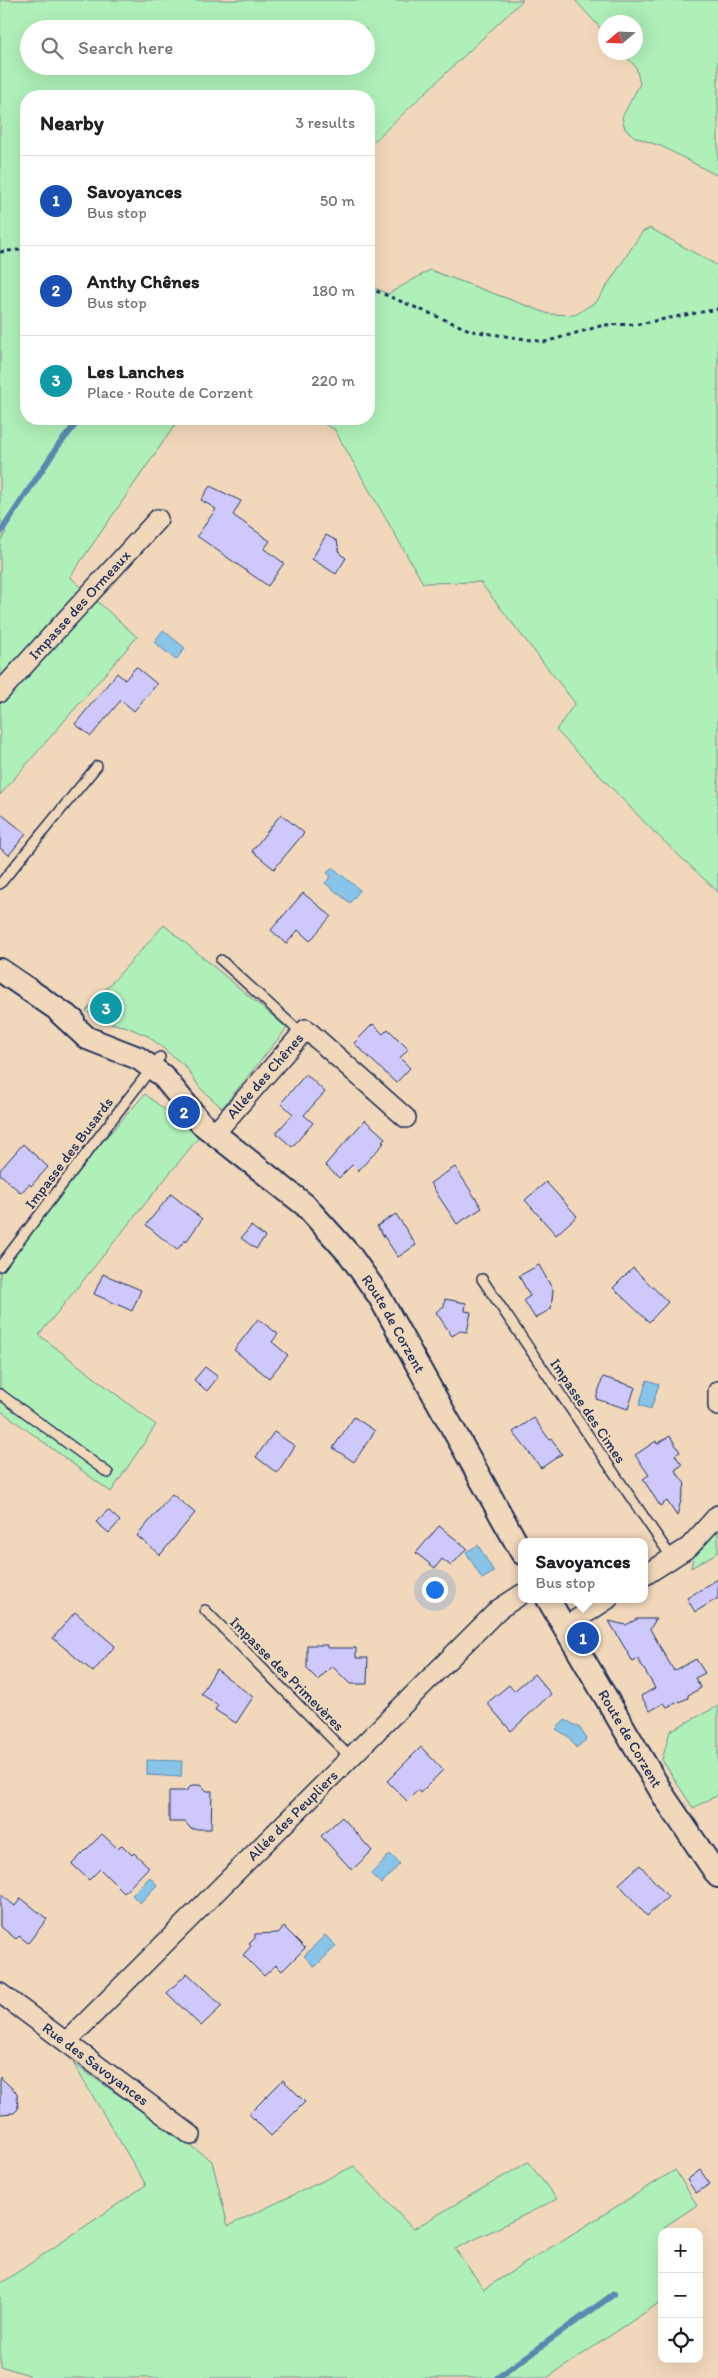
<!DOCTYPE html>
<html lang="en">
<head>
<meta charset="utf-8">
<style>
	:root { --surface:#fff; --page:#f2f2f2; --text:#202124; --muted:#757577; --line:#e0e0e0; --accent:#ea580c }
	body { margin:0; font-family:Itim,sans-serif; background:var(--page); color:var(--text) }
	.controls { position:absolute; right:15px; bottom:15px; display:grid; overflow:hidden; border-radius:10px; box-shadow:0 5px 20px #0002 }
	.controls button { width:45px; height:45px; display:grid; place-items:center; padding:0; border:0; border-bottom:1px solid var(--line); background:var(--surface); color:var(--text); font:25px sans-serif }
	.compass { position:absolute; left:598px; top:15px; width:45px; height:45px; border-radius:50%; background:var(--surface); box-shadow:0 5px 20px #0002; rotate:251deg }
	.you { position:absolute; left:434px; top:1589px; width:18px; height:18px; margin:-12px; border:4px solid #fff; border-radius:50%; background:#1a73e8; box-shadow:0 0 0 8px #1a73e833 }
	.badge { display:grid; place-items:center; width:32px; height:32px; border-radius:50%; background:var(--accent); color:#fff; font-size:16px; font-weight:700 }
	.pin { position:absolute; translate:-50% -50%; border:2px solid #fff; box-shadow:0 1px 5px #0006 }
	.popup { position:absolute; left:518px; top:1538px; width:130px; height:65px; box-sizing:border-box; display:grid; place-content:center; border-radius:10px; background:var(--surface); filter:drop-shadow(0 1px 4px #0005); font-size:16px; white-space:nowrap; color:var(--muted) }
	.popup b { font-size:19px; color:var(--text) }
	.popup::after { content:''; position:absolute; left:50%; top:100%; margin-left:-10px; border:10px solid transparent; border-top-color:var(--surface) }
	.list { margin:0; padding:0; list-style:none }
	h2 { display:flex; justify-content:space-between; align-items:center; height:65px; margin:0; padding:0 20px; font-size:21px }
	h2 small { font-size:16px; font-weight:400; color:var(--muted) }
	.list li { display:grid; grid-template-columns:32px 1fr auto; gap:15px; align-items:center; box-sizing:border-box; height:90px; padding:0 20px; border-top:1px solid var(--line) }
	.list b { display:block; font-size:19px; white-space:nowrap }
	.list p { margin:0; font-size:16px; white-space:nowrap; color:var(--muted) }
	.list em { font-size:16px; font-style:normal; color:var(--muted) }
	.icon { flex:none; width:28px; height:28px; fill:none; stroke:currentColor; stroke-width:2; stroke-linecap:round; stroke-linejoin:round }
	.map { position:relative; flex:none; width:718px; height:2378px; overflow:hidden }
	.search { position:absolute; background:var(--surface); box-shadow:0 5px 20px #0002; left:20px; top:20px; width:355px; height:55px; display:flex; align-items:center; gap:12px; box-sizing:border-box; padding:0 18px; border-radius:28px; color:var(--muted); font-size:19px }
	.panel { position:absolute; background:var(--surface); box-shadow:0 5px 20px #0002; left:20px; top:90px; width:355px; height:335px; border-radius:20px }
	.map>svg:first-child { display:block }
</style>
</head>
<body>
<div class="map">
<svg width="718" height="2378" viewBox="0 0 718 2378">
	<rect width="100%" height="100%" fill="#f2d8ba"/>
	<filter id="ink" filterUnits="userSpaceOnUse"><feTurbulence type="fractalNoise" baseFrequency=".02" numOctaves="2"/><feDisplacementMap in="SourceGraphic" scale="10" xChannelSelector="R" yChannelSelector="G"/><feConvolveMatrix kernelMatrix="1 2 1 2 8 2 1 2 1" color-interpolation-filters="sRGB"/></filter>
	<g filter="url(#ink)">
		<g fill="#aff0b9" stroke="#65908c" fill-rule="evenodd">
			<path d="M0,0H523L369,146V96H26V419H179L70,577L137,637L0,795V542L6,532L0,518ZM29,29H366V66H29Z"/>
			<polygon points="575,0 718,0 718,176 663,147 635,137 625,129 622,117 640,84 636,67 623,53 636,52 636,22 606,22 605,33"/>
			<polygon points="650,228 718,266 718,892 653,831 556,730 575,703 480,582 423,583 334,429 314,419 369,419 369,285 388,294 430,270 549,314 575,315 597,301 642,232"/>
			<polygon points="164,925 287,1028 222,1108 200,1088 186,1067 148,1036 127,1027 101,1021 86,1011"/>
			<polygon points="145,1094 199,1137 39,1335 156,1425 111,1492 0,1410 0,1256"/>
			<polygon points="718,1528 718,1552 691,1568 695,1549"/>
			<polygon points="718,1706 718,1795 693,1808 662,1760 670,1731"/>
			<polygon points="73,2063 212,2161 228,2226 354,2166 413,2229 528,2162 557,2199 455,2249 484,2289 675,2170 697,2205 664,2227 667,2232 662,2232 662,2301 547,2378 32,2378 29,2375 0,2366 0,2284 146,2185"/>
		</g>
		<g fill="#87c4e7" stroke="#5c88b0">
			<polygon points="163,630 185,648 176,660 154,642"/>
			<polygon points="332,867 360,890 350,903 325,883 331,876 327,873"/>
			<polygon points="647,1380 659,1384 651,1409 639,1405"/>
			<polygon points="478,1545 494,1572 482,1579 466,1552"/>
			<polygon points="565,1720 579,1727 587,1739 576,1748 569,1737 556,1729"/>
			<polygon points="147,1760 182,1761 181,1777 147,1775"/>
			<polygon points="390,1854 400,1864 381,1884 371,1874"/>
			<polygon points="150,1877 157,1885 140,1903 132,1895"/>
			<polygon points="325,1935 336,1946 315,1967 304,1956"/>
		</g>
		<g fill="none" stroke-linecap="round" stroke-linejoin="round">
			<g stroke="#5c88b0" stroke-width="6">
				<polyline points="0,533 58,446 80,419"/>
				<polyline points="497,2378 614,2294"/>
			</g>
		</g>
		<g fill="#cfc9fb" stroke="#1b2f5e">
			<polygon points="210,486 241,501 233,515 270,541 264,549 284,563 268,586 197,536 216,509 201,500"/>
			<polygon points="326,535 337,541 340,554 346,558 336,574 312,559"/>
			<polygon points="136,667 157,684 134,711 121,700 91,736 75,724 117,673 125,680"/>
			<polygon points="0,813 26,834 9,855 0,848"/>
			<polygon points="281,814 304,833 274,869 252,851"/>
			<polygon points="303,893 331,916 310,941 298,930 286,944 271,930"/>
			<polygon points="373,1024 383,1034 388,1029 408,1049 400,1058 410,1068 396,1083 354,1043"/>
			<polygon points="306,1074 325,1092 304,1115 313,1123 292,1147 276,1133 293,1114 281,1103"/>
			<polygon points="365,1120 385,1138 382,1141 384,1143 358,1171 352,1165 339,1178 325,1165"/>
			<polygon points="23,1144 48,1167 31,1186 29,1184 21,1193 0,1174 0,1170"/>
			<polygon points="455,1167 482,1208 457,1224 430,1183"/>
			<polygon points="546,1182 577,1216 556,1235 525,1200"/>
			<polygon points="171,1194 202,1219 186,1242 185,1240 177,1250 146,1225"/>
			<polygon points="396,1214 416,1245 398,1257 377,1226"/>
			<polygon points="251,1226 265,1237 256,1249 241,1238"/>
			<polygon points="539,1265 553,1290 551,1309 535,1318 524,1300 530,1296 519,1276"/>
			<polygon points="633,1268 668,1302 649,1322 613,1288"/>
			<polygon points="103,1274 141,1290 132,1311 94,1294"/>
			<polygon points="445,1299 466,1303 465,1311 471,1312 467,1332 460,1331 452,1336 436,1312 444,1306"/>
			<polygon points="258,1319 278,1334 272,1342 288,1355 269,1378 234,1350"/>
			<polygon points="205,1367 218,1377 207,1391 194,1380"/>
			<polygon points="603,1377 635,1387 628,1409 596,1399"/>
			<polygon points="354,1417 375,1431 354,1462 333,1448"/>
			<polygon points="534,1418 549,1439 551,1438 562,1454 541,1468 513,1432"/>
			<polygon points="274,1432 295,1446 277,1473 256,1457"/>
			<polygon points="670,1436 680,1452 675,1455 682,1465 675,1470 685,1484 677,1516 667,1501 660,1506 643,1479 649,1475 635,1455 656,1441 657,1444"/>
			<polygon points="172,1494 195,1513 160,1555 137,1536"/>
			<polygon points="108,1510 120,1521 109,1533 96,1522"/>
			<polygon points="439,1526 467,1548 451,1566 442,1559 435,1568 416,1553"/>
			<polygon points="718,1579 718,1598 695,1612 687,1598"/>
			<polygon points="75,1612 115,1646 93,1672 53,1638"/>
			<polygon points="637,1619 656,1619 650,1629 674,1671 696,1659 705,1673 695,1678 701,1688 688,1695 688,1698 667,1707 664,1703 650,1711 641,1696 655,1688 638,1659 633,1662 609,1621 626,1625"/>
			<polygon points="307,1645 327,1645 327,1648 356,1648 356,1658 368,1658 367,1684 350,1684 332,1666 318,1680 307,1669"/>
			<polygon points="216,1669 253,1697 236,1723 215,1710 218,1705 201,1694"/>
			<polygon points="534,1674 551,1694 511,1731 487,1703 509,1685 514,1691"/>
			<polygon points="421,1747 443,1770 420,1793 418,1790 407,1801 387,1781"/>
			<polygon points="192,1785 201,1785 207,1791 212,1791 211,1829 191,1829 185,1822 169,1822 169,1791 186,1791"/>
			<polygon points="342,1817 372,1851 352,1870 321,1836"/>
			<polygon points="102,1834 118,1849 122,1845 132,1855 134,1853 149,1867 124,1893 100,1869 89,1880 72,1864"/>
			<polygon points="640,1865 668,1897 647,1916 619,1884"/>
			<polygon points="0,1894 15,1906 21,1898 47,1919 28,1943 19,1936 16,1939 0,1926"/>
			<polygon points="284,1927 305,1948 282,1971 276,1965 264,1976 243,1955 251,1946 249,1944 255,1938 255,1934 278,1933"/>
			<polygon points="187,1973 222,2006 201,2026 167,1993"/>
			<polygon points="0,2077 17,2093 18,2109 14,2113 0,2114"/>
			<polygon points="283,2080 305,2102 271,2136 249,2114"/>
			<polygon points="700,2170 710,2184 696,2193 687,2180"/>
		</g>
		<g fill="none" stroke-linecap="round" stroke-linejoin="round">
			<g stroke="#1b2f5e" stroke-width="12">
				<g id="service">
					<polyline points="0,884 97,766"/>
					<polyline points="221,960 302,1034"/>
					<polyline points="0,1266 160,1057"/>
					<polyline points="482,1279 672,1558"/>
					<polyline points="0,1394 108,1473"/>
					<polyline points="205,1610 351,1758"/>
				</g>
			</g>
			<g stroke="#1b2f5e" stroke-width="22">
				<g id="minor">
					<path id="s1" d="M0,692L158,519"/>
					<path id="s2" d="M215,1133L306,1029L406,1118"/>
					<polyline points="718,1391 718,1406"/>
					<polyline points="644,1576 689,1547 718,1515"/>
					<polyline points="565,1627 608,1599"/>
					<path id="s3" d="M0,1993L191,2135"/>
					<path id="s4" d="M67,2041L499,1609L522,1594"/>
				</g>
			</g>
			<g stroke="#1b2f5e" stroke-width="26">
				<g id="tertiary">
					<polyline points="0,970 73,1020"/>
					<path id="s5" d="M60,1013L87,1038L138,1058L162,1075L201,1123L305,1205L350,1255L379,1296L522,1553"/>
					<path id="s6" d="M548,1599L665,1798L718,1876"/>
				</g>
			</g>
			<g stroke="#1b2f5e" stroke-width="3" stroke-dasharray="4 4" stroke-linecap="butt">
				<polyline points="0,252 26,249"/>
				<polyline points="369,288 472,331 545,342 604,325 638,324 718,309"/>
			</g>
			<use href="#service" stroke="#f2d8ba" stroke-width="9"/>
			<use href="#minor" stroke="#f2d8ba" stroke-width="19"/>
			<use href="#tertiary" stroke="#f2d8ba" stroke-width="22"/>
		</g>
	</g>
	<g text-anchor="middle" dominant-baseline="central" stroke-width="4.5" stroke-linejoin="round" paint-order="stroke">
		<g font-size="15" fill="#1b2f5e" stroke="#f2d8ba">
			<text stroke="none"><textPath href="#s1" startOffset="118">Impasse des Ormeaux</textPath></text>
			<text stroke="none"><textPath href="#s2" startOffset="76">Allée des Chênes</textPath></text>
			<text transform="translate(69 1153) rotate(-53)">Impasse des Busards</text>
			<text stroke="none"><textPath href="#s5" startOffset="464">Route de Corzent</textPath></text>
			<text transform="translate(588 1411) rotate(56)">Impasse des Cimes</text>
			<text transform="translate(287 1674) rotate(45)">Impasse des Primevères</text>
			<text stroke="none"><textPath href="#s6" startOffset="162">Route de Corzent</textPath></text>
			<text stroke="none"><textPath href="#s4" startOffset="319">Allée des Peupliers</textPath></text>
			<text stroke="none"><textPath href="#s3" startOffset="119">Rue des Savoyances</textPath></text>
		</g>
	</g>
</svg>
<div class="controls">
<button>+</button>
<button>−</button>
<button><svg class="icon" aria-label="locate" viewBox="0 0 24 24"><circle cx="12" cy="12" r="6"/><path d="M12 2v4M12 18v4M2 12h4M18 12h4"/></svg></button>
</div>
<svg class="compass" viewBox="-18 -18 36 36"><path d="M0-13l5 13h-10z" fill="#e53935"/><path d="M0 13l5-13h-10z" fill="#757577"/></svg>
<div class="you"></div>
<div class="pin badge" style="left:583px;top:1638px;background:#1a4fb4">1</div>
<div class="popup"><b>Savoyances</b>Bus stop</div>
<div class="pin badge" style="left:184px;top:1112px;background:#1a4fb4">2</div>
<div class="pin badge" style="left:106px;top:1008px;background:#0f9aa8">3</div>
<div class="search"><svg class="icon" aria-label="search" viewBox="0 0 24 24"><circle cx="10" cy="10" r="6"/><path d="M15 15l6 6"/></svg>Search here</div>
<section class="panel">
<h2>Nearby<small>3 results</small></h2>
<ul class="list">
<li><span class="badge" style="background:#1a4fb4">1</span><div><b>Savoyances</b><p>Bus stop</p></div><em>50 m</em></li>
<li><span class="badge" style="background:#1a4fb4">2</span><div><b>Anthy Chênes</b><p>Bus stop</p></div><em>180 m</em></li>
<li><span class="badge" style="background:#0f9aa8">3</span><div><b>Les Lanches</b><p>Place · Route de Corzent</p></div><em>220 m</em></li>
</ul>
</section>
</div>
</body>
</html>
